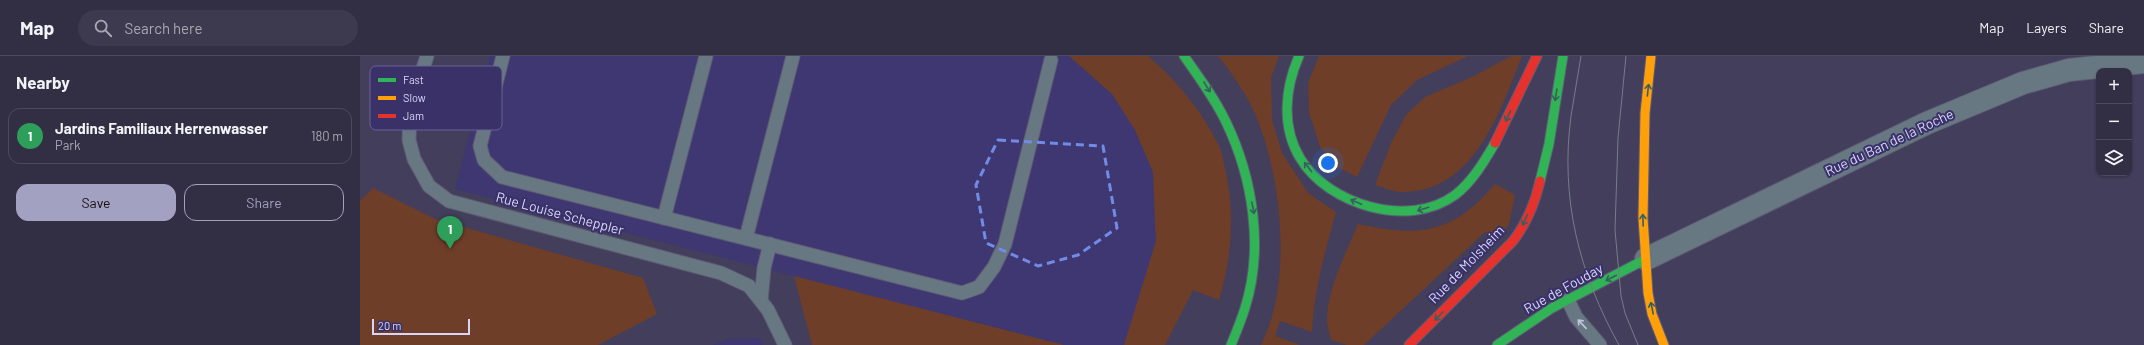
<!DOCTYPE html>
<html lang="en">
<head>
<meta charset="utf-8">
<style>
	:root { --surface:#322e44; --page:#3d3a4f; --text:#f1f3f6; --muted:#a8a8b2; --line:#4d4a5d; --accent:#a3a1c1 }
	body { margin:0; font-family:Barlow,sans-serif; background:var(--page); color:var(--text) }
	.controls { position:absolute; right:12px; top:12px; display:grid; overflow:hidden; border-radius:8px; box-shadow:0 1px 3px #0004 }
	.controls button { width:36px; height:36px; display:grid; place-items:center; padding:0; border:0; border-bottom:1px solid var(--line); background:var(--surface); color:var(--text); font:20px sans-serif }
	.scale { position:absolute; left:12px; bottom:10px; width:98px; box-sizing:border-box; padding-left:4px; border:2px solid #d7d6f8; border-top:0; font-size:11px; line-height:14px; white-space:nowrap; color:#d7d6f8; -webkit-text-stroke:3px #393168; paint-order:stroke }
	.you { position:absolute; left:968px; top:107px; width:14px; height:14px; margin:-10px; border:3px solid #fff; border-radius:50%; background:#1a73e8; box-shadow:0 0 0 6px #1a73e833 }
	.badge { display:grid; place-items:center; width:26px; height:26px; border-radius:50%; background:var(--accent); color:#fff; font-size:13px; font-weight:700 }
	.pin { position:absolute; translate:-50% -33px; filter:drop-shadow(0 1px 2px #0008) }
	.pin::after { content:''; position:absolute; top:21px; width:14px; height:12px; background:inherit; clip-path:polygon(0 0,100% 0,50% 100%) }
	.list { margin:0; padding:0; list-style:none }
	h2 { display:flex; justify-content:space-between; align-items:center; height:52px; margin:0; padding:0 16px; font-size:17px }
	h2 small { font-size:13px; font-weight:400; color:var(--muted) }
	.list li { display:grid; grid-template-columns:26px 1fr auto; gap:12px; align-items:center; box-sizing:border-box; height:56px; margin:0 8px 8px; padding:0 8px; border:1px solid var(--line); border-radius:12px }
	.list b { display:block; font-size:15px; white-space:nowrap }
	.list p { margin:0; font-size:13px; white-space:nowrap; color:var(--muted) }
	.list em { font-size:13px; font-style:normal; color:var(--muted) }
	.actions { display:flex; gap:8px; padding:12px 16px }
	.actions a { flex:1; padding:9px 0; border:1px solid var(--accent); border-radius:12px; text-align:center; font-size:14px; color:var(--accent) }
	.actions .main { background:var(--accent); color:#111 }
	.icon { flex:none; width:22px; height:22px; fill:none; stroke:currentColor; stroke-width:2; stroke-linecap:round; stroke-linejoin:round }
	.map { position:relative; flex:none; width:1784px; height:289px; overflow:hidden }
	header { display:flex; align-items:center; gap:24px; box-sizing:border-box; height:56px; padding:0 20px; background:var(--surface); border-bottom:1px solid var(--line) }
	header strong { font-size:19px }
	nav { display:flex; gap:22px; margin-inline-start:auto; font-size:14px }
	.search { width:280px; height:36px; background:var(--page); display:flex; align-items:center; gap:10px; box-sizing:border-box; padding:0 14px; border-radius:22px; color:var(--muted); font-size:15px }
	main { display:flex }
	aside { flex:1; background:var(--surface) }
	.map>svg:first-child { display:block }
</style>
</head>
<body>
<header>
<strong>Map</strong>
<div class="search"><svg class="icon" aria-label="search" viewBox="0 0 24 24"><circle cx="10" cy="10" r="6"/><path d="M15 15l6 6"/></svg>Search here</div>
<nav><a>Map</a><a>Layers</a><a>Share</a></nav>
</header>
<main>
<aside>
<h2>Nearby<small></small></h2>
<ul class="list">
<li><span class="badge" style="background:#2e9e5b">1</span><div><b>Jardins Familiaux Herrenwasser</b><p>Park</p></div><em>180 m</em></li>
</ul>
<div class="actions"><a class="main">Save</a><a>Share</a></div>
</aside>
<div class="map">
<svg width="1784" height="289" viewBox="0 0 1784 289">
	<rect width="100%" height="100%" fill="#423e5b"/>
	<g fill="#3f3771">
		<polygon points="130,0 709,0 752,38 775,74 793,116 796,185 764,289 704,289 95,133"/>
		<polygon points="400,282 403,289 353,289 369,283"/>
	</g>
	<g fill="#6f3e29">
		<path d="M709,0H788C817,25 841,54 858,88C862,95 863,104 865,112C875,156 872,201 859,244L833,234L805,289H764L796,185L793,116L775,74L752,38Z"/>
		<path d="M858,0H919L911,22L912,64L922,97L948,137L976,156C965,196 954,234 952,276L920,265L915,280L940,289H901C933,226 922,123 896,60C887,39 872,17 858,0Z"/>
		<polygon points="959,0 1108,0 1057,24 1031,49 997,121 977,111 960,91 949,56 948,27"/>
		<path d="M1151,0H1162C1140,55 1114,137 1041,136C1033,136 1023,131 1015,129L1032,85L1046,59L1065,41L1112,21Z"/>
		<path d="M1135,128L1155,139L1149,168L1136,186L1125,176L1004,289H987L971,284C970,278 967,271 967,265C967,232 986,198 998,168C1059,182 1094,177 1135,128Z"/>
		<polygon points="13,132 75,163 283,222 297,258 238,289 0,289 0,145"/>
		<polygon points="434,220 704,289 452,289"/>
	</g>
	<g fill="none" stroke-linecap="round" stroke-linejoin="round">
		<g stroke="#5e5c75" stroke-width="15">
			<g id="lane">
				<polyline points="67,0 50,53 49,84 54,103 69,130 89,145 361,217 389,230 408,254 425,289"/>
				<polyline points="143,0 120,90 124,104 142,121 602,237 619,231 634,211 645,188 691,4"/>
				<polyline points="304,162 346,0"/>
				<polyline points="386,182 433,0"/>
				<polyline points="1208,244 1216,261 1240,289"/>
				<polyline points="401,245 404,212 410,188"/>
			</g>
		</g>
		<g stroke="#5e5c75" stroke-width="24">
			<polyline id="street" points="1286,203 1567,67 1663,27 1709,14 1784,6"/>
		</g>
		<g stroke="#5e5c75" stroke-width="11">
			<g id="fast">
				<path d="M824,0C839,21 855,43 866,66C893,122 904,192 885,252C881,265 876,277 871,289"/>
				<path d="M939,0C925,32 921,70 940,102C968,149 1049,173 1095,139C1112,126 1124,106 1135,87"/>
				<polyline points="1180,125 1189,88 1203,0"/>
				<polyline points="1137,289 1192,252 1286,203"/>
			</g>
		</g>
		<g stroke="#5e5c75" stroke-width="11">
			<polyline id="slow" points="1291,0 1285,57 1283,162 1288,237 1292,258 1304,289"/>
		</g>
		<g stroke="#5e5c75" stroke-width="11">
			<g id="jam">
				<polyline points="1135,87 1177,0"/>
				<path d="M1049,289L1153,185C1167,167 1175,147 1180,125"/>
			</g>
		</g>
		<use href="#lane" stroke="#687883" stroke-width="13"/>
		<use href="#street" stroke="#687883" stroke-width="22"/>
		<use href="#fast" stroke="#30b455" stroke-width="9"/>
		<use href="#slow" stroke="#ff9f0a" stroke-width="9"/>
		<use href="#jam" stroke="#e5322d" stroke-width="9"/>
		<g stroke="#767c8b" stroke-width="1">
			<path d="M1221,0C1218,20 1214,40 1211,60C1200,143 1219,217 1259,289"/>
			<polyline points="1266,0 1258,82 1255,174 1261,240 1265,257 1278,289"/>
		</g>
	</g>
	<defs><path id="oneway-shaft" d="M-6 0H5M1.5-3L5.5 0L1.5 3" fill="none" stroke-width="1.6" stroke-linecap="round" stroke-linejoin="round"/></defs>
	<g stroke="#365f61">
		<use href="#oneway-shaft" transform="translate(847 31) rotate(58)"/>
		<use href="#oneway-shaft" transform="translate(1288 34) rotate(-84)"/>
		<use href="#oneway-shaft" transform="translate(1196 39) rotate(99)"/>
		<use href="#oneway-shaft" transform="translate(1148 60) rotate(116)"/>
		<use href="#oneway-shaft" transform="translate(948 111) rotate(-128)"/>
		<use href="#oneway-shaft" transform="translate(996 146) rotate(-157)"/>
		<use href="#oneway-shaft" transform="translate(893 152) rotate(79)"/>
		<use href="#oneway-shaft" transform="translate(1063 153) rotate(163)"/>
		<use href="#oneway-shaft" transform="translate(1165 164) rotate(114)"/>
		<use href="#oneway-shaft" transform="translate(1283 164) rotate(-92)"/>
		<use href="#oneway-shaft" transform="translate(1251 222) rotate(153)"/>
		<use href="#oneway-shaft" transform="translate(1292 252) rotate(-102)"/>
		<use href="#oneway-shaft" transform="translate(1079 260) rotate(135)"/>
	</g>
	<use stroke="#c1c3e1" href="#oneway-shaft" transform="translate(1222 268) rotate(-133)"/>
	<path fill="none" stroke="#718be6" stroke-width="3" stroke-dasharray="8 5" stroke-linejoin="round" d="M638,84L743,90L757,172L718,199L678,210L626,187L616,129Z"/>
	<g text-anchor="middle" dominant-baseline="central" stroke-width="4" stroke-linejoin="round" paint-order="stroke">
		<g font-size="14" fill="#d7d6f8" stroke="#393168">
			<text transform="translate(1529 86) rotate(-25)">Rue du Ban de la Roche</text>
			<text transform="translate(200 157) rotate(15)">Rue Louise Scheppler</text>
			<text transform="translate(1106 208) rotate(-46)">Rue de Molsheim</text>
			<text transform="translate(1203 232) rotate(-29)">Rue de Fouday</text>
		</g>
	</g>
	<rect x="10" y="10" width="132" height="64" rx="6" fill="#393168" stroke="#686393" stroke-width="1"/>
	<rect x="18" y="22" width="18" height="4" fill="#30b455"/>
	<rect x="18" y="40" width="18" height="4" fill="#ff9f0a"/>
	<rect x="18" y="58" width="18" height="4" fill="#e5322d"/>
	<g font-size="11" fill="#d7d6f8">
		<text x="43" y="28">Fast</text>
		<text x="43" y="46">Slow</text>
		<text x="43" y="64">Jam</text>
	</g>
</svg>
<div class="controls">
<button>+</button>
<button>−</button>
<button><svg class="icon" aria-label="layers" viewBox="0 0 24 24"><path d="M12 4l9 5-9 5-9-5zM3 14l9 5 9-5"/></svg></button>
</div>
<div class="scale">20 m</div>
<div class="you"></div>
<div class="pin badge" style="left:90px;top:193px;background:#2e9e5b">1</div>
</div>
</main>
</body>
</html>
